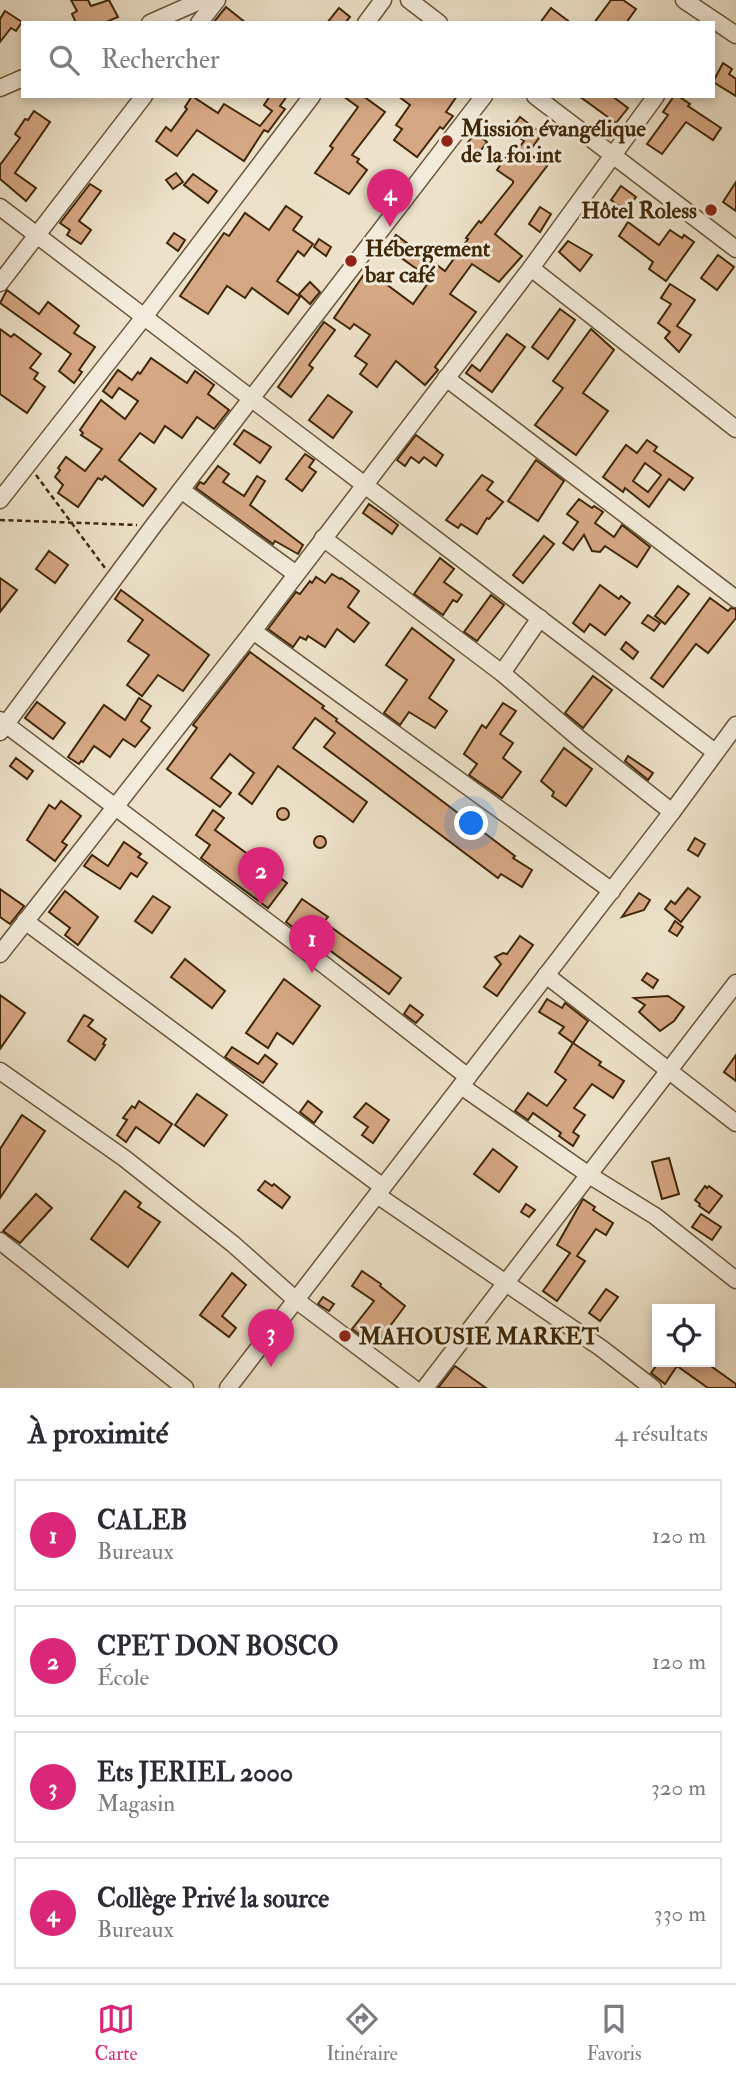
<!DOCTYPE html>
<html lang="fr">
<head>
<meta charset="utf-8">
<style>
	:root { --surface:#fff; --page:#f7f7f7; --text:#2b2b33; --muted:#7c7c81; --line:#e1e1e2; --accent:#db2777 }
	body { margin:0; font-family:"IM FELL Double Pica",serif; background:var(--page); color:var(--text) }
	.controls { position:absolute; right:21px; bottom:21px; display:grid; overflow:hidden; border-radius:0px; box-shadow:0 4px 10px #0003 }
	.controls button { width:63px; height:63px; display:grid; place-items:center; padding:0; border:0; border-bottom:2px solid var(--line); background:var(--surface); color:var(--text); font:35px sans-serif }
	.you { position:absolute; left:472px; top:824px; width:24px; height:24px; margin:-18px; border:5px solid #fff; border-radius:50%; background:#1a73e8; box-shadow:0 0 0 10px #1a73e833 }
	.badge { display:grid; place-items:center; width:46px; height:46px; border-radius:50%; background:var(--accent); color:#fff; font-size:23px; font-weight:700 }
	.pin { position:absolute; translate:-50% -58px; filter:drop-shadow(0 2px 4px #0008) }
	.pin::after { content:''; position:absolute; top:37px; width:24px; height:21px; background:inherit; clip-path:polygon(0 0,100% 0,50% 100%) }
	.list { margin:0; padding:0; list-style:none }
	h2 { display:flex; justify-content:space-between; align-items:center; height:91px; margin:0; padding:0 28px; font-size:30px }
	h2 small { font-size:23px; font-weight:400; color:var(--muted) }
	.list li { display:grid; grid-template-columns:46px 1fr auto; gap:21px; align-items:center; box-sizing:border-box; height:112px; margin:0 14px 14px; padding:0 14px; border:2px solid var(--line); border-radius:0px }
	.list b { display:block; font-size:26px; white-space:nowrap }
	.list p { margin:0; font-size:23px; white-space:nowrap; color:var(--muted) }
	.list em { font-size:23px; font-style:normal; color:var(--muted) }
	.icon { flex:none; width:38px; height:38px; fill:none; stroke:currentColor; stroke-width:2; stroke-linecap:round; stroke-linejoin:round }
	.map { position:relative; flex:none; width:736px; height:1388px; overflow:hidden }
	.search { position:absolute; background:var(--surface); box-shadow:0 4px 10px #0003; left:21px; right:21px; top:21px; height:77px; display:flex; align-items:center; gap:18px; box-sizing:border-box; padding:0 24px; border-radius:0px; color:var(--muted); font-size:26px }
	.sheet { height:595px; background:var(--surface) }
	nav { display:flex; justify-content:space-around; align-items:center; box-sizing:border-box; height:98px; border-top:2px solid var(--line); background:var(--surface); font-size:19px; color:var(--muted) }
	nav a { display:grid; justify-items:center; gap:4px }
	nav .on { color:var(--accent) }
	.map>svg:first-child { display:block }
</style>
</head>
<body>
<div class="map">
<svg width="736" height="1388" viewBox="0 0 736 1388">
	<rect width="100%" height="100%" fill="#ede2c9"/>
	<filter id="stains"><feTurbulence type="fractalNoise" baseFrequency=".00286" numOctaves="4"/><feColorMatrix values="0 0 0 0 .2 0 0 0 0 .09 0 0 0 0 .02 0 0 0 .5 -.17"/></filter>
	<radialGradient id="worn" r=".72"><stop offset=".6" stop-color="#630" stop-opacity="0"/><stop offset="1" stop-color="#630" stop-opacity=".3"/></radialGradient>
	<g fill="#d6a783" stroke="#3f2708" stroke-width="2" fill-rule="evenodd">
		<polygon points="71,0 88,0 91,6 109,0 118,17 104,23 76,23 72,14 77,11"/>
		<polygon points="611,0 623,0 636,9 626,23 594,23"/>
		<polygon points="226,7 246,23 213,23"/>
		<polygon points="339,8 350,17 345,23 327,23"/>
		<polygon points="551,8 571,23 540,23"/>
		<polygon points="5,11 22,22 16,31 11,28 0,42 0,19"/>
		<polygon points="723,63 732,69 729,74 736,79 736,96 713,82"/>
		<polygon points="192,96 218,113 224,104 260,126 272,111 264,105 270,96 287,96 280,106 285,109 268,132 264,130 244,161 197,130 177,156 156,141 166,127 171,131 187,109 185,107"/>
		<polygon points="343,96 363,96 385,112 352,155 359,159 357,162 367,170 349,194 315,173 333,148 330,146 358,107"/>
		<polygon points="398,96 457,96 446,112 453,116 443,129 440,127 417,157 394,140 402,129 396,125 410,105"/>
		<polygon points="579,96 612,96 628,108 616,123"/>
		<polygon points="674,96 678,96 690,104 688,106 721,128 713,140 686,122 662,154 647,144 668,115 663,112"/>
		<polygon points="34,111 50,122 15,173 36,188 26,201 0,179 0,165 20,138 15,134 25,119 28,120"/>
		<polygon points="520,117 542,134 528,153 547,166 495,234 522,256 499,282 472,264 450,294 476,312 435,367 438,370 425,385 396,361 377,387 360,374 367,364 355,356 370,335 354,324 350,329 334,318 367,270 413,304 431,279 387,248 396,235 445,271 468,239 466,238 479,221 481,223 513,183 513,181 497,170 506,157 510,160 524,141 510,130"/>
		<polygon points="475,133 487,142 478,154 466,145"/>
		<polygon points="176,173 183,182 173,189 166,180"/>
		<polygon points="193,174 217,191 208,203 184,185"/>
		<polygon points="736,182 736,211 723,202"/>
		<polygon points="90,184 101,191 79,221 91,230 81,244 67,235 70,230 60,223"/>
		<polygon points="621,186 636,197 626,211 611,200"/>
		<polygon points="286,206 302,217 293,230 313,244 304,256 298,251 277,281 300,297 288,314 252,288 245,298 227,286 208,314 180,296 224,233 229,236 245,213 269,230"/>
		<polygon points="540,207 551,214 540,232 529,224"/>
		<polygon points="628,222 659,245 670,230 682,238 684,235 694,242 666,281 649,269 653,262 619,236"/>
		<polygon points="174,233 185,240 178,251 167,243"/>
		<polygon points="319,239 331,247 326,256 314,247"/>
		<polygon points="568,241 592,255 580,271 559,252"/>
		<polygon points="718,255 734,267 717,290 701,278"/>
		<polygon points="310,282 320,292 310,304 299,294"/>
		<polygon points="670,284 695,300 677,326 691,335 679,352 665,338 670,332 658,323 671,304 661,298"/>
		<polygon points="7,290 39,314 48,302 79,326 74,333 95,347 79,370 82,372 74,383 59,371 71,354 0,303"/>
		<polygon points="560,309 575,320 548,359 532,347"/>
		<polygon points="324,322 335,330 309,365 313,368 291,397 278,387"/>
		<polygon points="0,329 11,337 14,334 41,354 30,368 38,373 34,379 45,387 27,413 0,394"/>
		<polygon points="591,329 614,350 583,393 608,411 576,455 535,425 563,388 553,381"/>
		<polygon points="507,334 525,347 492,392 466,373 472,365 480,371"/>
		<polygon points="151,358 187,383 195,371 214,385 208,394 229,410 214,429 197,417 182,438 165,426 154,443 140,433 119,460 156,489 143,506 105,476 102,480 98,478 78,507 58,493 63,485 55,477 60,470 58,468 66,457 85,471 102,449 81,435 83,433 80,430 101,400 125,419 138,401 119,388 112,398 103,391 118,370 132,380 138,372 140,374"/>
		<polygon points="328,395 352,412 333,438 309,420"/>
		<polygon points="244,430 271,447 260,463 234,444"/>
		<polygon points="416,435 443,455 436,466 424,457 419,463 411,457 405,466 397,460"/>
		<path d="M647,440L657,447L654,451L693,478L684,490L669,479L649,507L625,488L623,492L603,477L626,445L637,453ZM645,463L661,475L648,492L633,481Z"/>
		<polygon points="305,454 314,460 309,467 316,472 302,491 286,479"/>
		<polygon points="536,460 564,481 538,521 508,501"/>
		<polygon points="218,466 229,474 223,482 244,496 257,476 265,481 250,505 303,545 298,554 275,541 273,544 196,488 200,482 204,484"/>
		<polygon points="482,475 493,482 487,490 503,502 489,519 487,518 477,534 461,524 458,528 446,520"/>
		<polygon points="579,499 592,508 594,506 603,512 595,523 614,537 622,525 650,547 637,567 605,546 600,552 592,551 584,535 573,550 563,543 578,522 567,514"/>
		<polygon points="369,504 398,525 392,534 363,513"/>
		<polygon points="544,536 554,544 523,583 513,575"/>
		<polygon points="49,551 68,565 55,583 36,569"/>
		<polygon points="440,558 454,569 444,582 462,595 457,602 453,600 443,615 414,594"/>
		<polygon points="332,574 340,579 341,578 359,591 348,607 369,623 354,642 337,629 325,647 308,636 306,640 300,637 293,647 268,629 296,592 300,594 310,581 312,583 316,577 325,583"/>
		<polygon points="0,578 17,590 0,612"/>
		<polygon points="600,585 619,599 621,596 630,603 605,635 590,624 584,632 573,623"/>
		<polygon points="678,586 689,594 665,624 655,616"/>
		<polygon points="121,590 209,655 183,691 158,675 142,696 127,685 149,655 128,641 143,620 115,599"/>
		<polygon points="491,595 504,605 477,641 464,632"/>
		<polygon points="710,598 728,611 731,608 736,609 736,618 708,653 696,644 663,687 651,678"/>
		<polygon points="648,615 660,623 654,631 642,623"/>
		<polygon points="412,628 454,660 429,698 447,711 435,728 409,712 400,725 384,713 407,680 386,665"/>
		<polygon points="626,642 638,652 633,659 621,649"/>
		<polygon points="250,652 324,706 322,708 337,719 336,721 515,856 513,858 532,870 522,887 501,874 498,878 324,747 335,733 315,718 293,748 367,802 353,822 278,766 252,804 239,794 254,773 230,754 211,778 231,793 220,807 167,769 197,728 193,725"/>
		<polygon points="593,676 612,690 583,728 565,713"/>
		<polygon points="139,698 151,706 141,721 150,728 135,747 123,739 110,757 94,746 83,762 81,761 79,764 68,757 104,705 125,720"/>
		<polygon points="37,702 65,723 53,739 25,718"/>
		<polygon points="503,703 516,711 500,734 513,743 503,758 521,772 502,798 469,775 477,764 464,754 482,725 486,728"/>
		<polygon points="564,748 592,769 566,806 552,796 554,792 541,781"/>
		<polygon points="628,756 653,773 648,780 625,761"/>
		<polygon points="16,758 33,771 27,779 10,766"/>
		<polygon points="61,801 81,816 62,842 67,845 55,861 27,840 49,805 55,809"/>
		<circle cx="283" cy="814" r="6"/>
		<polygon points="213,810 224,818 215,830 287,883 268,908 201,858 210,845 196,835"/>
		<circle cx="320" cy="842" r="6"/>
		<polygon points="695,838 705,844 698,856 688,850"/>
		<polygon points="124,842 141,854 138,857 147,863 137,877 131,873 120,889 84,866 92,855 108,866"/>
		<polygon points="688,888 700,897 681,922 665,909 671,901 675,904"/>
		<polygon points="0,889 24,906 10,924 0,917"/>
		<polygon points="65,891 98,917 78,945 65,935 70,928 49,912"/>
		<polygon points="639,893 650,900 644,910 622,917"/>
		<polygon points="153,896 170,907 152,933 135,921"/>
		<polygon points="302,899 328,917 324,922 401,978 389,994 313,938 311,941 286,922"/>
		<polygon points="675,921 683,927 677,936 669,931"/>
		<polygon points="520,936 533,945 497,996 484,987 501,964 495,957 503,953 507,954"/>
		<polygon points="185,959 225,991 212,1008 171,977"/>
		<polygon points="647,973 658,980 653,988 642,980"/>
		<polygon points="284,979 320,1006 293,1044 277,1033 268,1048 246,1033"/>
		<polygon points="0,995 25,1013 0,1049"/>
		<polygon points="668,996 684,1007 674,1021 660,1031 639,1012 645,1005 634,998"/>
		<polygon points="547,999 562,1008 565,1003 588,1021 573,1043 559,1033 564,1027 539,1012"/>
		<polygon points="410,1005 423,1015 416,1023 404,1014"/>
		<polygon points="84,1015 93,1020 88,1026 106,1039 103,1044 105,1045 95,1060 68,1041"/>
		<polygon points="573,1043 601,1062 599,1065 624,1081 613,1098 592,1084 574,1108 585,1115 573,1132 579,1136 573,1146 559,1136 561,1133 533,1113 528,1120 515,1111 528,1093 547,1106 566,1080 555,1072"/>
		<polygon points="232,1047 258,1064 265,1055 277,1064 263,1083 225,1057"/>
		<polygon points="736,1055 736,1081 724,1072"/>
		<polygon points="197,1094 227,1115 204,1146 175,1125"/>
		<polygon points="139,1101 172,1124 159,1143 136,1127 126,1142 117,1135 127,1120 123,1118 132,1106 135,1108"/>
		<polygon points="308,1101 322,1112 314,1123 300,1112"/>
		<polygon points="366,1103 389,1120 373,1143 362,1135 368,1127 354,1117"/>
		<polygon points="22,1115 45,1131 0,1198 0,1149"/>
		<polygon points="493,1149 517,1167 499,1192 474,1174"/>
		<polygon points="669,1158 679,1194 662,1199 652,1162"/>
		<polygon points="265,1181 272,1186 274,1184 290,1197 282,1208 258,1190"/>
		<polygon points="705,1186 707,1188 709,1186 722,1196 709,1213 699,1206 700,1204 695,1200"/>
		<polygon points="125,1191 141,1203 138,1207 160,1222 128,1267 91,1239"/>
		<polygon points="36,1194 52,1208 20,1243 3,1231"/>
		<polygon points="583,1199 595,1207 593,1210 613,1223 606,1235 596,1229 577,1256 585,1261 557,1301 543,1291 570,1253 557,1245"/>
		<polygon points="526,1204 535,1210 529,1217 521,1212"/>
		<polygon points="701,1214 721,1227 712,1240 692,1227"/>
		<polygon points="362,1271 381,1284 380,1286 405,1306 375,1346 352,1329 374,1301 352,1286"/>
		<polygon points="232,1273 246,1285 222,1316 236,1328 229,1337 200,1315"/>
		<polygon points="606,1289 618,1297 600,1321 589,1313"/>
		<polygon points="323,1297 334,1304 329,1311 318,1304"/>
		<polygon points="659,1362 705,1362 736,1384 736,1388 708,1388 677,1366 665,1384 651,1373"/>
		<polygon points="455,1366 486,1388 438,1388"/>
	</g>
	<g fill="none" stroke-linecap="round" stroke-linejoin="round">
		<g stroke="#6a5638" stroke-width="19">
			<g id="minor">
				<polyline points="409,0 439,23"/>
				<polyline points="684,0 736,35"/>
				<polyline points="150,23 202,0"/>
				<polyline points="199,23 217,0"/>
				<polyline points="366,23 383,0"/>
				<polyline points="0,88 23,78"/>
				<polyline points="535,96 736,249"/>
				<polyline points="0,207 715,752"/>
				<polyline points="531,268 736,429"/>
				<polyline points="0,283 144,96"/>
				<polyline points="446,378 736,599"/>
				<polyline points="181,490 296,574"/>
				<polyline points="0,500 144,317 312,96"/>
				<polyline points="323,538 502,673 582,741 672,812"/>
				<polyline points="253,631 612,891"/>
				<polyline points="502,673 540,618"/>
				<polyline points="0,720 305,950 468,1077"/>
				<polyline points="0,732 154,525 484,96"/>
				<polyline points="25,921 383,1187"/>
				<polyline points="0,954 253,631 531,268 656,96"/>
				<polyline points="546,975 736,1123"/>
				<polyline points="0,1071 124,1158 233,1244 296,1300 413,1388"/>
				<polyline points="461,1086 589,1175 655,1216 736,1280"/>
				<polyline points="377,1195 601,1348 653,1388"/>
				<polyline points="0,1241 185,1388"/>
				<polyline points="228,1388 672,812 736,725"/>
				<polyline points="425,1388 736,983"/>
			</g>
		</g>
		<g stroke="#3f2708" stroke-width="2.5" stroke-dasharray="5 3.5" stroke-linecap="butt">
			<polyline points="36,475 105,568"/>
			<polyline points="0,520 137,525"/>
		</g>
		<use href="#minor" stroke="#f3ecdc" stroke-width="16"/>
	</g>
	<g fill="#8f2418" stroke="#f3ecdc" stroke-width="2.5">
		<circle cx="447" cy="141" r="7"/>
		<circle cx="711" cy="210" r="7"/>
		<circle cx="351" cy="261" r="7"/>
		<circle cx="345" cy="1336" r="7"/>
	</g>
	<g text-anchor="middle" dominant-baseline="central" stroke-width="6" stroke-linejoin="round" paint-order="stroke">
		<g font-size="23" font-weight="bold" fill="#3f2708" stroke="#f3ecdc" text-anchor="start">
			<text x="461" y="128">Mission évangélique<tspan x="461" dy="26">de la foi int</tspan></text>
			<text x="697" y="210" text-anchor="end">Hôtel Roless</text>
			<text x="365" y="248">Hébergement<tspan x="365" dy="26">bar café</tspan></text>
			<text x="359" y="1336">MAHOUSIE MARKET</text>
		</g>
	</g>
	<rect width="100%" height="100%" filter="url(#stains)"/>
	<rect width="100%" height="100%" fill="url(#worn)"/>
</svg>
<div class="controls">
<button><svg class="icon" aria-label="locate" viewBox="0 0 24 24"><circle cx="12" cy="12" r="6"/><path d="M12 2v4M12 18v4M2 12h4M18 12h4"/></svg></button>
</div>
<div class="you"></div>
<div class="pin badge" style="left:312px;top:973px">1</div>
<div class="pin badge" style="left:261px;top:905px">2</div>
<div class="pin badge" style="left:271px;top:1367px">3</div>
<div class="pin badge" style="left:390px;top:227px">4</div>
<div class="search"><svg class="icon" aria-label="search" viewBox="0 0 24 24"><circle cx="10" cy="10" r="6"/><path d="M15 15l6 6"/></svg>Rechercher</div>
</div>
<section class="sheet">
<h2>À proximité<small>4 résultats</small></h2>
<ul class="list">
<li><span class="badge">1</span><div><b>CALEB</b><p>Bureaux</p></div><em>120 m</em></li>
<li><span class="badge">2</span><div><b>CPET DON BOSCO</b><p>École</p></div><em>120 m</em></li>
<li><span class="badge">3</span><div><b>Ets JERIEL 2000</b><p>Magasin</p></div><em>320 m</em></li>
<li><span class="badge">4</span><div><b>Collège Privé la source</b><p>Bureaux</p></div><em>330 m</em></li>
</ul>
</section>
<nav>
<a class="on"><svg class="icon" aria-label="map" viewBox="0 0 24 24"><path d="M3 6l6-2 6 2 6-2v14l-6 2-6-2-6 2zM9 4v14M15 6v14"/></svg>Carte</a>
<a><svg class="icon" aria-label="directions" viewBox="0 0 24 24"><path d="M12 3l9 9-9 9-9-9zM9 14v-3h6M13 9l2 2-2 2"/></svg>Itinéraire</a>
<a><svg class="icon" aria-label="saved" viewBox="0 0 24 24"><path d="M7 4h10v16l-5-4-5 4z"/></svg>Favoris</a>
</nav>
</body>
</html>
